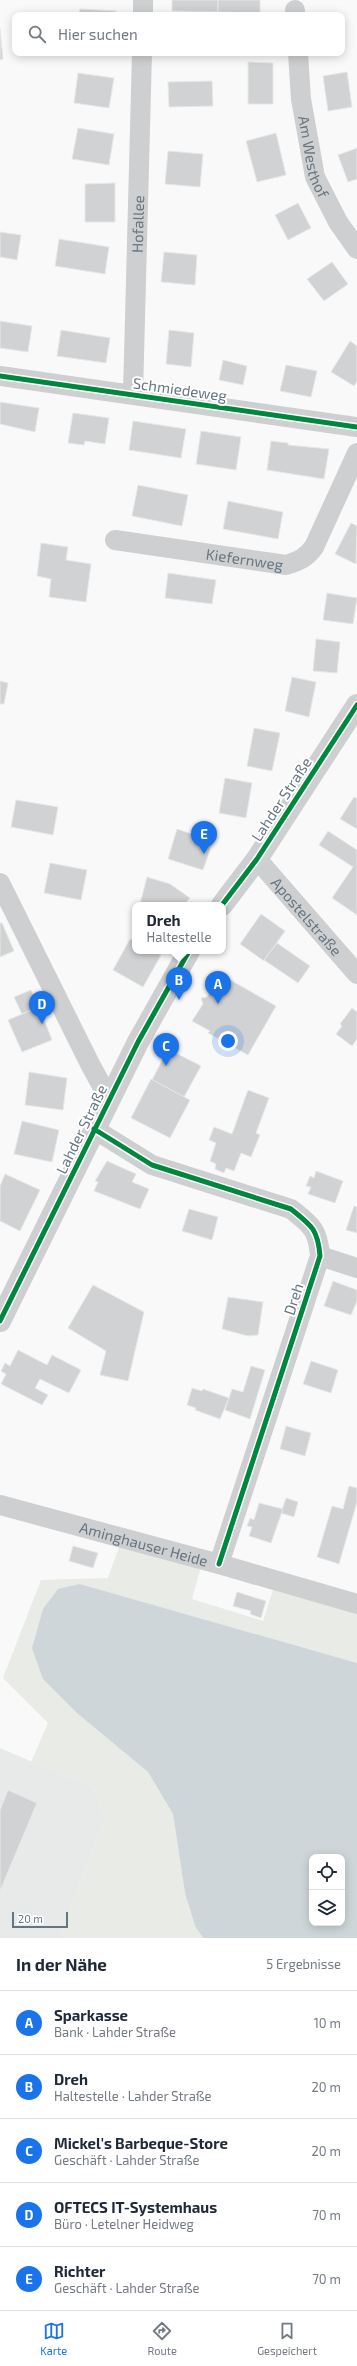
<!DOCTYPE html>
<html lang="de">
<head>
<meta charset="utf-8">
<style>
	:root { --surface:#fff; --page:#f6f6f7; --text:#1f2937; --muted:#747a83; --line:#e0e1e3; --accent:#1a73e8 }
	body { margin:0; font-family:"Exo 2",sans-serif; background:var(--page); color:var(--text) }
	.controls { position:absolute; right:12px; bottom:12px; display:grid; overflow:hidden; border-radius:8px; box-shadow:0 2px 10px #0003 }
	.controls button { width:36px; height:36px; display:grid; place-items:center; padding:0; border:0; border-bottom:1px solid var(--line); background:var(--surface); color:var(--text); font:20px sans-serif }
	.scale { position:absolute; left:12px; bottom:10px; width:56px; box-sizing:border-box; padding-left:4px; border:2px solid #657683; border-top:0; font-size:11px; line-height:14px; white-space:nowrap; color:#657683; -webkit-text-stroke:3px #fff; paint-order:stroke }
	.you { position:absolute; left:228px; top:1041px; width:14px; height:14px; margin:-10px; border:3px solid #fff; border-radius:50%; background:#1a73e8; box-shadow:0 0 0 6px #1a73e833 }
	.badge { display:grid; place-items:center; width:26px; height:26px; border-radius:50%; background:var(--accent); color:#fff; font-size:13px; font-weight:700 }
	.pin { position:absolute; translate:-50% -33px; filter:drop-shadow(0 1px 2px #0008) }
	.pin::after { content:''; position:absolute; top:21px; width:14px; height:12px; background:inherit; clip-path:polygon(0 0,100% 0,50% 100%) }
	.popup { position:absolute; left:132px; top:902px; width:94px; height:52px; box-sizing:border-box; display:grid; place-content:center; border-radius:8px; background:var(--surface); filter:drop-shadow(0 1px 3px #0005); font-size:13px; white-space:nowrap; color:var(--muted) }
	.popup b { font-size:15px; color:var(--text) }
	.popup::after { content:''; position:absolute; left:50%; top:100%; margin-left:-8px; border:8px solid transparent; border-top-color:var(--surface) }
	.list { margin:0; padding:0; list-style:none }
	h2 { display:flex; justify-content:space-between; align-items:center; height:52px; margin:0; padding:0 16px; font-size:17px }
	h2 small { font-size:13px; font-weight:400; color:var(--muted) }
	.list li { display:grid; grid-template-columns:26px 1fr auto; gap:12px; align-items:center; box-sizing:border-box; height:64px; padding:0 16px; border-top:1px solid var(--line) }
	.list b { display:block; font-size:15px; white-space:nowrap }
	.list p { margin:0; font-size:13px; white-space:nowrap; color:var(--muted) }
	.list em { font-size:13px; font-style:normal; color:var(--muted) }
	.icon { flex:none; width:22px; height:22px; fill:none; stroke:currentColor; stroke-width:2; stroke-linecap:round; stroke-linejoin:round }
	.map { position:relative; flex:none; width:357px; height:1938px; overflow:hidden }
	.search { position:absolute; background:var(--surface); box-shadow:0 2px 10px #0003; left:12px; right:12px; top:12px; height:44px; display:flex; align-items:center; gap:10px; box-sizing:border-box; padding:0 14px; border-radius:8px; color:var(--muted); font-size:15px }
	.sheet { height:372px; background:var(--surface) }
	nav { display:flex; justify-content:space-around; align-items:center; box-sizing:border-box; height:56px; border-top:1px solid var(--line); background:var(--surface); font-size:11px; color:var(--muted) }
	nav a { display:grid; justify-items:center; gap:2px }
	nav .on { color:var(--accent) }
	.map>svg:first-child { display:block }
</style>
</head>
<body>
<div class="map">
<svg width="357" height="1938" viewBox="0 0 357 1938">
	<rect width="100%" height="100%" fill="#f9f9f9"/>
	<polygon fill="#e8e9e9" points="0,1748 93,1788 105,1817 59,1938 0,1938"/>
	<polygon fill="#e8ebe6" points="120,1544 201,1567 192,1599 263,1621 273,1590 357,1614 357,1663 80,1584 78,1714 148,1772 173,1814 185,1893 195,1926 203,1938 59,1938 105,1817 93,1788 31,1762 48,1723 3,1678 41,1580 108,1578"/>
	<path fill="#ced6d9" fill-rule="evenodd" d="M80,1584L357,1663V1938H203L195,1926L185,1893L173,1814L148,1772L78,1714L43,1679L32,1648L43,1609L58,1589ZM312,1857H342V1923H312Z"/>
	<g fill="#d0d2d3" stroke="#e8e8e8">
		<polygon points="172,0 218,0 218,12 172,11"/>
		<polygon points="218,0 260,0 260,13 218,12"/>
		<polygon points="80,9 116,11 116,15 79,15"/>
		<polygon points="0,28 3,59 0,60"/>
		<polygon points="248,62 273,63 273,104 248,104"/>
		<polygon points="347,72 352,107 328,111 323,76"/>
		<polygon points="78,73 114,78 109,108 74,103"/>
		<polygon points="212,81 213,106 169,107 168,82"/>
		<polygon points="78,128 114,134 109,165 72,159"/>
		<polygon points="276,133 286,175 257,182 246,141"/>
		<polygon points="357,148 357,179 348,182 338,155"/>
		<polygon points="168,151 203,154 200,187 165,184"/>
		<polygon points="115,183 115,222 85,222 85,184"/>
		<polygon points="298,203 311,228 288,240 275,215"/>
		<polygon points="0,232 21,235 17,260 0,257"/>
		<polygon points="59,239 109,247 105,274 55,266"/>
		<polygon points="164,252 197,255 195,285 161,282"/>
		<polygon points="332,262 348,284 324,301 307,279"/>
		<polygon points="0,321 32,326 28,352 0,348"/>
		<polygon points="61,330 110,338 106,363 57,356"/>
		<polygon points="169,330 194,333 191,367 166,364"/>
		<polygon points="350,341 357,346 357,381 354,386 331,372"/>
		<polygon points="223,360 247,366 243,385 219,380"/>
		<polygon points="286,365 317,371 311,397 280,391"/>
		<polygon points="0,402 39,408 35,432 0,424"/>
		<polygon points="73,413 109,418 105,444 85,441 84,445 68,443"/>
		<polygon points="133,421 186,429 181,458 129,450"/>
		<polygon points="201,431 241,437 236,470 196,464"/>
		<polygon points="271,441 288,443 288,445 329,449 324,479 267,470"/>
		<polygon points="138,485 188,495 182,526 132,516"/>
		<polygon points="228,501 283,512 278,539 223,529"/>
		<polygon points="351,523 357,526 356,564 335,554"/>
		<polygon points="41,543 68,547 66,560 91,564 86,602 49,597 51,579 37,576"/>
		<polygon points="168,573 216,580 212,604 165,598"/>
		<polygon points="327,593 357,598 353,624 323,620"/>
		<polygon points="316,639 340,642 337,673 313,671"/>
		<polygon points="292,677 316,682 309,717 285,711"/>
		<polygon points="0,681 8,683 4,704 0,704"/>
		<polygon points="254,728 280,733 272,771 247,766"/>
		<polygon points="225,778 252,783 246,818 219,813"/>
		<polygon points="354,797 357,798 357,829 340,819"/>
		<polygon points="16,800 58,807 53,835 11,827"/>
		<polygon points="177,829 213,841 203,870 168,859"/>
		<polygon points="328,831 357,850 357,915 332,898 353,867 319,845"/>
		<polygon points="50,863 87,870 81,900 44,893"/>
		<polygon points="147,877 170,884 190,898 184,905 140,904"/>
		<polygon points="261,914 285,931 264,961 240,944"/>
		<polygon points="0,923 2,923 14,951 0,957"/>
		<polygon points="130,939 135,941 135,951 153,951 161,955 143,987 113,970"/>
		<polygon points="277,943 310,966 298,983 264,960"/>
		<polygon points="220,974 276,1006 248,1055 208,1033 210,1031 192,1021 203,1004 201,998 207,997"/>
		<polygon points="31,990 39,1007 22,1014 14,997"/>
		<polygon points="39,1007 52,1040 22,1052 8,1020"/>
		<polygon points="352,1008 357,1012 357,1039 352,1046 336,1034 342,1026 340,1024"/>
		<polygon points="168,1049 201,1066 184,1097 152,1080"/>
		<polygon points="29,1072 67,1078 63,1110 25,1105"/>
		<polygon points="151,1079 190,1100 170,1138 131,1118"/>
		<polygon points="248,1090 269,1098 256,1133 260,1135 251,1157 241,1153 234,1171 226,1168 224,1173 215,1169 216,1164 210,1161 216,1143 209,1140 214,1127 232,1134"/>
		<polygon points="22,1121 59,1130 52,1162 14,1154"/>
		<polygon points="107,1161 136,1174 132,1182 149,1189 140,1209 94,1191 98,1182 95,1181"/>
		<polygon points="316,1171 343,1181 335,1203 308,1194 311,1187 306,1186 310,1176 314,1178"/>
		<polygon points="5,1174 40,1190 20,1231 0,1221 0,1186"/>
		<polygon points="354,1206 357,1207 357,1233 346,1230"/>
		<polygon points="189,1209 218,1217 212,1240 182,1231"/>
		<polygon points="333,1281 357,1290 357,1301 351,1315 324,1306"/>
		<polygon points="93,1285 144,1312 128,1381 100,1375 106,1351 68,1328"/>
		<polygon points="228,1297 263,1302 258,1335 248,1336 222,1329"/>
		<polygon points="18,1350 47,1365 52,1355 81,1370 69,1393 40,1379 35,1388 48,1395 42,1405 1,1384 6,1374 1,1371 5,1363 10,1366"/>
		<polygon points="311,1361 338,1370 331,1393 303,1384"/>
		<polygon points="251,1366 265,1370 250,1419 225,1410 232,1389 243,1392"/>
		<polygon points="192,1388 202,1391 203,1389 229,1398 220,1419 195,1410 196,1408 187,1405"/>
		<polygon points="286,1426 311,1433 305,1456 280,1449"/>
		<polygon points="349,1486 357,1488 357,1502 339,1564 317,1557 332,1506 343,1509"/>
		<polygon points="286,1498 298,1502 294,1517 281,1513"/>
		<polygon points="259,1503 283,1509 271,1543 249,1536 252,1527 247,1526 250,1518 254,1520"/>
		<polygon points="73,1546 98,1553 93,1568 69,1561"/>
		<polygon points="237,1592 266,1601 261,1618 250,1614 251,1611 233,1606"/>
		<polygon points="8,1790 37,1803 0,1891 0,1810"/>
	</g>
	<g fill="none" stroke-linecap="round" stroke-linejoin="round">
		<g stroke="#cecfd0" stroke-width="20">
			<polyline points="295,10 295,15"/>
			<polyline points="143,15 143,0"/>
			<path id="s1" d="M298,53L301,99L315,177L338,222L357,249"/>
			<polyline points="0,376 357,427"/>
			<path id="s2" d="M133,394L142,53"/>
			<path id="s3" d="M115,540L286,565C299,561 306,558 314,547L357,453"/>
			<path id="s4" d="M257,859L357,974"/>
			<polyline points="0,883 90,1064 109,1099"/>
			<path d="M94,1129L152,1165L291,1209C311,1225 318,1229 320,1256L219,1564"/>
			<polyline points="320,1256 357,1268"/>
			<path id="s5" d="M0,1505L219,1564L357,1604"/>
		</g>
		<g stroke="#cecfd0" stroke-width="22">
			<polyline points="222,905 257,859 357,705"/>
			<polyline points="0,1321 138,1042 189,951"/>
		</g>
		<g stroke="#fff" stroke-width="8">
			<g id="cycleway">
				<polyline points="0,376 357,427"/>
				<polyline points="222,905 257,859 357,705"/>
				<path d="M94,1129L152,1165L291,1209C311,1225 318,1229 320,1256L219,1564"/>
				<polyline points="0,1321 138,1042 189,951"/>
			</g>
		</g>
		<use href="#cycleway" stroke="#00873e" stroke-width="5"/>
	</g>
	<g text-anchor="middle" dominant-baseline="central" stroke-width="4" stroke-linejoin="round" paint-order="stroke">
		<g font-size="15" fill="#657683" stroke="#fff">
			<text stroke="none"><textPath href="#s1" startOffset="105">Am Westhof</textPath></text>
			<text stroke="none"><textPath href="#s2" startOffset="170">Hofallee</textPath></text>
			<text transform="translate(180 389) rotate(8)">Schmiedeweg</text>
			<text stroke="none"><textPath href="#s3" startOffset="131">Kiefernweg</textPath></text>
			<text transform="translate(281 799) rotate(-57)">Lahder Straße</text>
			<text stroke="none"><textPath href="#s4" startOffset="76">Apostelstraße</textPath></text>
			<text transform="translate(81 1129) rotate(-64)">Lahder Straße</text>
			<text transform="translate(293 1299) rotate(-72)">Dreh</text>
			<text stroke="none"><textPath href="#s5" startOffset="149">Aminghauser Heide</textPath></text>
		</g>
	</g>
</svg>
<div class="controls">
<button><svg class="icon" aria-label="locate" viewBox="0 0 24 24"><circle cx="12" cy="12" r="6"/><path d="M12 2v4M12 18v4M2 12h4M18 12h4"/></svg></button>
<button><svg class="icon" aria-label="layers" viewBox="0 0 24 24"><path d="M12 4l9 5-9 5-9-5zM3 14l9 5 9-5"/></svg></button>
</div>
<div class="scale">20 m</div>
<div class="you"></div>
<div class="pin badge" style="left:218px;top:1004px">A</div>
<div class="pin badge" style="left:179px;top:1000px">B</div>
<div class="popup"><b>Dreh</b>Haltestelle</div>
<div class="pin badge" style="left:166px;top:1066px">C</div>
<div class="pin badge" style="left:42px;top:1024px">D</div>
<div class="pin badge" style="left:204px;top:854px">E</div>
<div class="search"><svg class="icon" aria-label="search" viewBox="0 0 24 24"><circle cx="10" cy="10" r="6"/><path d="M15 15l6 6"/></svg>Hier suchen</div>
</div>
<section class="sheet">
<h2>In der Nähe<small>5 Ergebnisse</small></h2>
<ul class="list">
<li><span class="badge">A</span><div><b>Sparkasse</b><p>Bank · Lahder Straße</p></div><em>10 m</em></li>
<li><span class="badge">B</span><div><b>Dreh</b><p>Haltestelle · Lahder Straße</p></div><em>20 m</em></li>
<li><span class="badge">C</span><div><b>Mickel's Barbeque-Store</b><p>Geschäft · Lahder Straße</p></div><em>20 m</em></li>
<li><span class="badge">D</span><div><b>OFTECS IT-Systemhaus</b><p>Büro · Letelner Heidweg</p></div><em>70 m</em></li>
<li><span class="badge">E</span><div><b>Richter</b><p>Geschäft · Lahder Straße</p></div><em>70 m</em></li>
</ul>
</section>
<nav>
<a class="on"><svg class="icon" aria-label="map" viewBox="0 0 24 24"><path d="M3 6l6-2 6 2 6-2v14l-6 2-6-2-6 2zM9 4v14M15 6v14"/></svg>Karte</a>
<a><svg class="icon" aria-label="directions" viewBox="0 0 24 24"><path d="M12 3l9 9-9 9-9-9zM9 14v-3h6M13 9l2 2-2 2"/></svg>Route</a>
<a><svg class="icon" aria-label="saved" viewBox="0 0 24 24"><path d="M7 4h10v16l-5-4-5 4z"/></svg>Gespeichert</a>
</nav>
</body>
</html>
